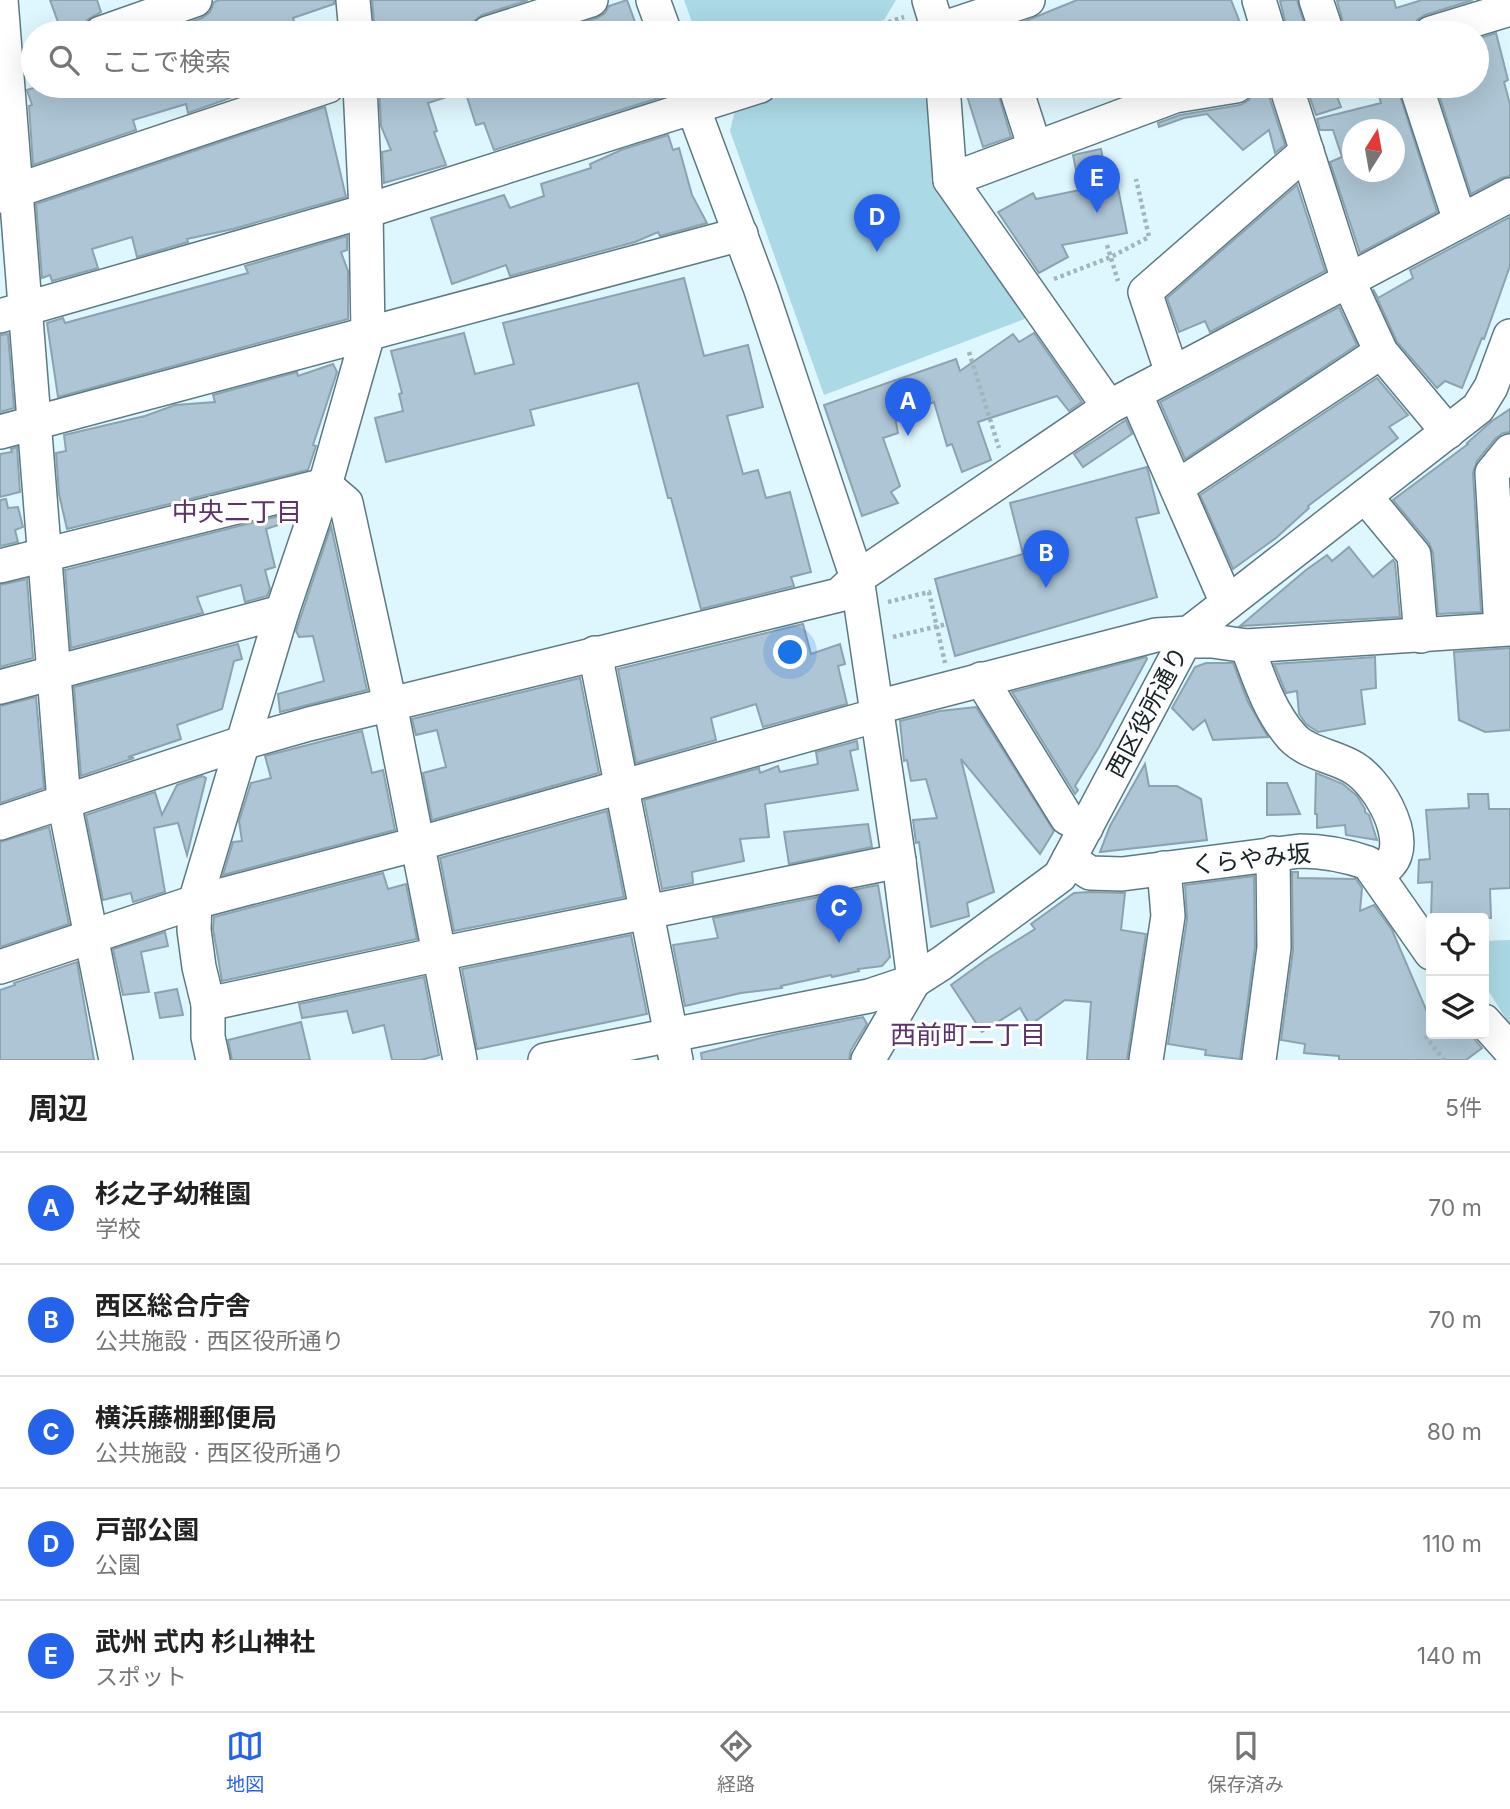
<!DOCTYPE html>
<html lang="ja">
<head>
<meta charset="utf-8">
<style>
	:root { --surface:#fff; --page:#f2f2f2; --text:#222; --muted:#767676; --line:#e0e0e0; --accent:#2563eb }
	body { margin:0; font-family:Inter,"Noto Sans JP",sans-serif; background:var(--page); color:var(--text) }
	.controls { position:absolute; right:21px; bottom:21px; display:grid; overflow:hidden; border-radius:7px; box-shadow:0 7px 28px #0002 }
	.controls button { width:63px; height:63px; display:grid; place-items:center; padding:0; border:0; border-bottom:2px solid var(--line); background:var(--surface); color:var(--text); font:35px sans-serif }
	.compass { position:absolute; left:1342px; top:119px; width:63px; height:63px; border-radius:50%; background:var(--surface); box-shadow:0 7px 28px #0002; rotate:11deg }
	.you { position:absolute; left:791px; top:653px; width:24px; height:24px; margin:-18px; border:5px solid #fff; border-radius:50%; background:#1a73e8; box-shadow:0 0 0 10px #1a73e833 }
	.badge { display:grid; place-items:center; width:46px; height:46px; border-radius:50%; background:var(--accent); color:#fff; font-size:23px; font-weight:700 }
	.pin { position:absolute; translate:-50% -58px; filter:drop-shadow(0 2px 4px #0008) }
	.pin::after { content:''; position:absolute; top:37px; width:24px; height:21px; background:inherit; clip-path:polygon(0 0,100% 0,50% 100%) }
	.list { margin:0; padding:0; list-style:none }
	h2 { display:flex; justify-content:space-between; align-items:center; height:91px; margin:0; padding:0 28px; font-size:30px }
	h2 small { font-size:23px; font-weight:400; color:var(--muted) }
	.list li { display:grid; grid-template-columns:46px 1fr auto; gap:21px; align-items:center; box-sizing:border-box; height:112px; padding:0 28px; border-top:2px solid var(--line) }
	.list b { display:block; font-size:26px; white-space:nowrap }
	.list p { margin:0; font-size:23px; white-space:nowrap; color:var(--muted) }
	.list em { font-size:23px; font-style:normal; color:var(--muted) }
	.icon { flex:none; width:38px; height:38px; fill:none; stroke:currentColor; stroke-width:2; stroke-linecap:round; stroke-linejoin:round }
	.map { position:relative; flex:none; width:1510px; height:1060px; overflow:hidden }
	.search { position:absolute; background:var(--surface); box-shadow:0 7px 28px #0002; left:21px; right:21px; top:21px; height:77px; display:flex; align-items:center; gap:18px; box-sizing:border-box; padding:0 24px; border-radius:38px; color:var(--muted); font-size:26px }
	.sheet { height:651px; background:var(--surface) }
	nav { display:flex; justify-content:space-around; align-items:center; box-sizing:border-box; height:98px; border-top:2px solid var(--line); background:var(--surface); font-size:19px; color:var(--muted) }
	nav a { display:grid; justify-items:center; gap:4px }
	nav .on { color:var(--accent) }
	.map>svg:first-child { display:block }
</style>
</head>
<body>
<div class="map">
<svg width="1510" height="1060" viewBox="0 0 1510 1060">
	<rect width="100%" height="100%" fill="#def6fd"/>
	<g fill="#abd9e5">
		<polygon points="684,0 896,0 884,20 842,33 696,33"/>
		<polygon points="816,86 930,86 933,185 1027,318 824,395 730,131 735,110"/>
		<polygon points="1510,940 1510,1025 1484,984 1484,941"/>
	</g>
	<g fill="#adc5d4" stroke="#8ba2b1" stroke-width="2" fill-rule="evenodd">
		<polygon points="50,0 97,0 101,12 87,20 82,33 62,33"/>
		<polygon points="219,0 334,0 334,4 293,18 298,33 158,33 202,18 210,12 214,2"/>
		<polygon points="372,0 528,0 482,15 472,23 438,33 375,33"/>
		<polygon points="627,0 639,33 550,33 597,18 605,13 609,6"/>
		<polygon points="1077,0 1231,0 1244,33 996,33"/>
		<polygon points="1284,0 1297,0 1307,33 1288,33 1280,1"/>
		<polygon points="1341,0 1394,0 1396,8 1422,0 1473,0 1425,15 1417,20 1412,33 1346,33 1337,1"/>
		<polygon points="1496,33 1508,80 1504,82 1510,104 1510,176 1501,178 1471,194 1437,89 1440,96 1477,86 1477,39"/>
		<polygon points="40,86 233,86 236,96 188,113 186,104 133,120 136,130 33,165 29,106 32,105 27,90"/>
		<polygon points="379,86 666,86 668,95 494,150 484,123 476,125 465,91 428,103 437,131 434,132 446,165 384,183 382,152 391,150 381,126"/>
		<polygon points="964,86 996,86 1011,137 983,147"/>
		<polygon points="1306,86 1333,86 1341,107 1316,115"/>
		<path d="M1376,86H1397L1437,212L1360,253L1330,162L1342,157L1333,130H1320L1317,119L1381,103ZM1353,130H1395V172H1353Z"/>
		<polygon points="1266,87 1285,145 1275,153 1269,130 1243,150 1207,114 1184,118 1159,127 1158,123 1180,115 1240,105 1249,100 1254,89"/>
		<polygon points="325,107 346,197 233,229 187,239 188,242 137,257 132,237 92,249 98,268 52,281 50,275 42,278 36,204"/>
		<polygon points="668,135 673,150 679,148 692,195 707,223 660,236 658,232 635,242 510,276 506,265 452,284 431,218 504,195 510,208 544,196 541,184 591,168 590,164 621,150"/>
		<polygon points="1101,149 1108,185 1117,183 1127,233 1062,245 1068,257 1039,273 998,212 1033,193 1036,199 1080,190 1073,155"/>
		<polygon points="1297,185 1325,271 1210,332 1205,321 1179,332 1167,298"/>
		<polygon points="1510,217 1510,266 1484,339 1482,338 1462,388 1445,381 1437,388 1397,342 1373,289 1378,298 1413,278 1410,270"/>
		<polygon points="347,236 347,250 341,252 348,271 348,319 58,397 47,323 63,318 65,323 248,273 245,266"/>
		<polygon points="684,278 704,356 748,345 763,407 727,416 743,474 758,470 766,498 790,492 811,572 791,577 794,586 701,609 671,498 668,498 638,383 530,410 534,425 386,462 375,418 403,411 399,394 402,393 391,351 464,333 475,374 514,364 503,323"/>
		<polygon points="1339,307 1357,345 1185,459 1160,402"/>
		<polygon points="1034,333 1082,402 1069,411 1057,396 978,422 991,460 962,472 952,444 947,446 934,402 895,417 898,433 883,438 900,486 891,492 898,503 862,516 824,405 956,359 960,371 1013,334 1019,342"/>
		<polygon points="8,334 14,408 0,412 0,335"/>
		<polygon points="333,364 337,372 313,445 316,446 308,470 67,529 59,494 56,453 66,451 64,435 145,416 175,405 215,402 213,395 297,372 298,376"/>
		<polygon points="1377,378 1408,415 1389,427 1398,438 1308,506 1309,508 1276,538 1233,569 1200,495"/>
		<polygon points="1510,409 1510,432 1503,433 1495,439 1477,461 1473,473 1481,612 1438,614 1433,553 1429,543 1393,500 1468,444 1467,443 1492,421"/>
		<polygon points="1126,420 1132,434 1083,467 1074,454"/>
		<polygon points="17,447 20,492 0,497 0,454 12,452 11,449"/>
		<polygon points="1147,467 1159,513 1136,518 1157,597 955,656 935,579 1023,554 1010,503"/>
		<polygon points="6,499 8,508 18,507 23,527 15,530 18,542 0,546 0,500"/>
		<polygon points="291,513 293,520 266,529 275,567 265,570 270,589 267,596 245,602 241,585 197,597 203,613 71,648 65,570"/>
		<polygon points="331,526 367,690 280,712 278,694 324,681 313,636 299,637 296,631"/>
		<polygon points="1349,547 1373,577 1393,560 1395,563 1400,617 1240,626 1306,570 1327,555 1332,561"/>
		<polygon points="27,579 33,658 0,667 0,585"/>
		<polygon points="803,624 811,654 840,644 845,664 838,666 847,704 763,727 756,704 711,718 716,740 636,763 618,669"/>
		<polygon points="238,644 242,659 234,661 222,709 177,725 181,739 128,757 134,758 81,776 74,687"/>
		<polygon points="1510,648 1510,730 1485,732 1459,720 1454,652"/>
		<polygon points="1146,657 1147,659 1099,747 1075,786 1078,790 1075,794 1012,692"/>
		<polygon points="1375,657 1376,688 1361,690 1365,724 1318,732 1306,724 1299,714 1297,691 1286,693 1274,664"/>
		<polygon points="1206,663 1233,663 1248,702 1268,737 1213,740 1205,720 1193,730 1172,708 1195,667"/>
		<polygon points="580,678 599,773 432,820 423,773 446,767 437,730 416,735 412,719"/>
		<polygon points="36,697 44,788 0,803 0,706"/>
		<polygon points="976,707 1054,831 1040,854 961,759 994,892 967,903 969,916 931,927 919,842 916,843 913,820 937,818 926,779 911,781 907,760 904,761 900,721 940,711"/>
		<polygon points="362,731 372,773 383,770 395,830 223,875 233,842 242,841 239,821 251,783 271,778 265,756"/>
		<polygon points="857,741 858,749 850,751 858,790 765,804 769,837 740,839 744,861 692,872 693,883 662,889 644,800 759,768 760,773 778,766 780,772 818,764 816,752"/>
		<polygon points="1145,764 1149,786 1177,786 1201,799 1207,840 1100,852 1110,826"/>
		<polygon points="1316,773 1343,784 1357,796 1365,809 1365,812 1369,815 1377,840 1346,835 1345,825 1317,828 1317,814 1315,814"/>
		<polygon points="202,776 206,778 187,855 178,823 154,828 165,892 133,902 131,893 103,900 86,815 155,792 162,815 177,785"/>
		<polygon points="1267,783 1287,783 1300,814 1267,815"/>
		<polygon points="1468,794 1488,794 1489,809 1510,809 1510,888 1490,889 1491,918 1431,918 1432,882 1418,883 1419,860 1430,859 1426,810 1469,808"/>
		<polygon points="607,811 624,897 454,931 440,858"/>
		<polygon points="868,824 872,847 789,864 784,832"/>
		<polygon points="49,827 69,924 0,947 0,842"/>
		<polygon points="1292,872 1298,872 1298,878 1356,879 1362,888 1360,911 1374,905 1392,930 1431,1021 1431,1034 1470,1034 1482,1048 1466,1060 1339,1060 1339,1056 1304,1053 1305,1044 1281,1040 1293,950"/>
		<polygon points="383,873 388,889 406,884 417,939 222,981 213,929 214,917"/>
		<polygon points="1254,876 1255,947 1240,1059 1205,1055 1206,1050 1168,1044 1187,919 1185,885"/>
		<polygon points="878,885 890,957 882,966 858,969 859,971 832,977 831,975 781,986 782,988 741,993 685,1006 673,945 718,938 713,918"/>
		<polygon points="1089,892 1125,893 1121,930 1146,934 1127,1060 1087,1060 1091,1002 1065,1000 1030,1025 1020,1008 982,1032 951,985 987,959 1035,929 1031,924 1074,893"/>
		<polygon points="165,932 168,946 141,952 149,992 123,995 113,949"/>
		<polygon points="631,935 647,1014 477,1049 462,969"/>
		<polygon points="77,962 94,1060 0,1060 0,990 15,985 14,983"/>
		<polygon points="424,977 439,1055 421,1060 392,1060 384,1025 353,1033 347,1011 302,1018 299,1004"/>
		<polygon points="177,989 183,1015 160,1018 155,993"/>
		<polygon points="863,1017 867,1024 851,1050 849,1060 702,1060 701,1053 777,1034"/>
		<polygon points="301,1022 310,1060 232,1060 228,1040"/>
	</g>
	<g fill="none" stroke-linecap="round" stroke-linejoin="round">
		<g stroke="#5d7981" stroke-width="36">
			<g id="minor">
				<polyline points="1,0 64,802 116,1060"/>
				<polyline points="353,0 356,33"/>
				<polyline points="653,0 665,33"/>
				<polyline points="929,0 939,33"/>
				<polyline points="1259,0 1269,33"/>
				<polyline points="1316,0 1327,33"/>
				<polyline points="101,33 195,0"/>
				<polyline points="488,33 591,0"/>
				<polyline points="929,33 1028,0"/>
				<polyline points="1431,33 1510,9"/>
				<polyline points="685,86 761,290 857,578 899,861 914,981 868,1060"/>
				<polyline points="943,86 950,180 1109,407"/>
				<polyline points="1015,86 1035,148"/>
				<polyline points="1286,86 1348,280 1381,352 1448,432"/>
				<polyline points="1416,86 1460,221"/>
				<polyline points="950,180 1175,96 1236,86"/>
				<polyline points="0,196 328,86"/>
				<polyline points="0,316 366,211 760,86"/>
				<polyline points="1172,373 1145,292 1307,151"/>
				<polyline points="1135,393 1227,603"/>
				<polyline points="0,432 741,234"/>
				<polyline points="1177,487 1381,352"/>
				<polyline points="1365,496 1414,555 1421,636"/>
				<polyline points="0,566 325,485 346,503 390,704 460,1060"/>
				<polyline points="1501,629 1492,473 1510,451"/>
				<polyline points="1185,641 1212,641 1247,646 1510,629"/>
				<path d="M1247,646C1259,678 1269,711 1292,737C1308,754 1335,756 1354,768C1377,782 1404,828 1395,855C1392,864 1384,869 1378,875"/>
				<polyline points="595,653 676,1060"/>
				<polyline points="981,679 1067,818 1086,828"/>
				<polyline points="0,687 282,612"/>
				<polyline points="877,707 1156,635 1189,633"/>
				<polyline points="0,823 242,743 309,724 839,595 857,578 1109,407 1510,195"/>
				<path d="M1069,859L1090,873L1122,874L1300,851C1324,851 1345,855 1368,863L1431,953"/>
				<polyline points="0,967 195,902 417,844 878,715"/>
				<polyline points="208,1004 439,954 899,861"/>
				<polyline points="1484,1021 1510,1050"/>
				<polyline points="213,1060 208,1037 208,1004 199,967 194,930 195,902 282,612 325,485 368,334 366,211 360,86"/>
				<polyline points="545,1060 869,996 914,981 942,963 1060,876 1189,633 1478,408 1491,387 1510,336"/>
				<polyline points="1146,1060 1168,916 1164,868"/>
				<polyline points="1259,1060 1274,948 1273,853"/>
			</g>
		</g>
		<g stroke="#a1b5bb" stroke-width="4.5" stroke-dasharray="3.5 3.5" stroke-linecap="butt">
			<polyline points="855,33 904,17"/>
			<polyline points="1107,245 1118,281"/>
			<polyline points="1054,279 1111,257 1149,237 1136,179"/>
			<polyline points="969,352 999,448"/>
			<polyline points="888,602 929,592 945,663"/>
			<polyline points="893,637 947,624"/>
			<polyline points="1425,1036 1444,1060"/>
		</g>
		<use href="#minor" stroke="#fff" stroke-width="33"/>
	</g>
	<g text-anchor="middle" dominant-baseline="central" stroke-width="6" stroke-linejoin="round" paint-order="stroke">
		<g font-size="24" fill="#182326" stroke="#fefefe">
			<text transform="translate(1147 712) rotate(-62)">西区役所通り</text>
			<text transform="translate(1251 859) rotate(-6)">くらやみ坂</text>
		</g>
		<g font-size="26" fill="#5c3369" stroke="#fefefe">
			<text x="237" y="511">中央二丁目</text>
			<text x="968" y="1034">西前町二丁目</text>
		</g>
	</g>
</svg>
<div class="controls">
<button><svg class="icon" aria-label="locate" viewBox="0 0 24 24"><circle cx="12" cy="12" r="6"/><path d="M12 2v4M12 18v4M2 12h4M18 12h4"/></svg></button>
<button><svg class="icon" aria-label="layers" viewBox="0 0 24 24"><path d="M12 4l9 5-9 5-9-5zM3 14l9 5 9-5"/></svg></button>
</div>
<svg class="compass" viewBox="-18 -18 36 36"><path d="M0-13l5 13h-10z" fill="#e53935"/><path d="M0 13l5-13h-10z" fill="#767676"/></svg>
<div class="you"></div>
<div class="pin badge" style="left:908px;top:436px">A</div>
<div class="pin badge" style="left:1046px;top:588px">B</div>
<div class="pin badge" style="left:839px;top:943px">C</div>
<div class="pin badge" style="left:877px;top:252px">D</div>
<div class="pin badge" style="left:1097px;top:213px">E</div>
<div class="search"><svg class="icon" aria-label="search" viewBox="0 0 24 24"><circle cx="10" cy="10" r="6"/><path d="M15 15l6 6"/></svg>ここで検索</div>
</div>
<section class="sheet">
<h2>周辺<small>5件</small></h2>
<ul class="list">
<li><span class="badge">A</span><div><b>杉之子幼稚園</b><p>学校</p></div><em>70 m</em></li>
<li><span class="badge">B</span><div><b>西区総合庁舎</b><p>公共施設 · 西区役所通り</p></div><em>70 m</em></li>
<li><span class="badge">C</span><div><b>横浜藤棚郵便局</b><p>公共施設 · 西区役所通り</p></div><em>80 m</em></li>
<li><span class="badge">D</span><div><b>戸部公園</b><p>公園</p></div><em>110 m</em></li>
<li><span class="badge">E</span><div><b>武州 式内 杉山神社</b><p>スポット</p></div><em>140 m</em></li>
</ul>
</section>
<nav>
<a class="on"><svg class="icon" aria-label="map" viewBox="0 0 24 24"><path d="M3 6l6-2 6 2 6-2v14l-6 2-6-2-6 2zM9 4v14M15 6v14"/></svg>地図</a>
<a><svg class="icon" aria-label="directions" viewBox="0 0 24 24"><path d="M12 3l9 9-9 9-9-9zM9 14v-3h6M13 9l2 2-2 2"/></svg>経路</a>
<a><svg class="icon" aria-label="saved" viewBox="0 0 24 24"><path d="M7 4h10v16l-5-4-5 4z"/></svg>保存済み</a>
</nav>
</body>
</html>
